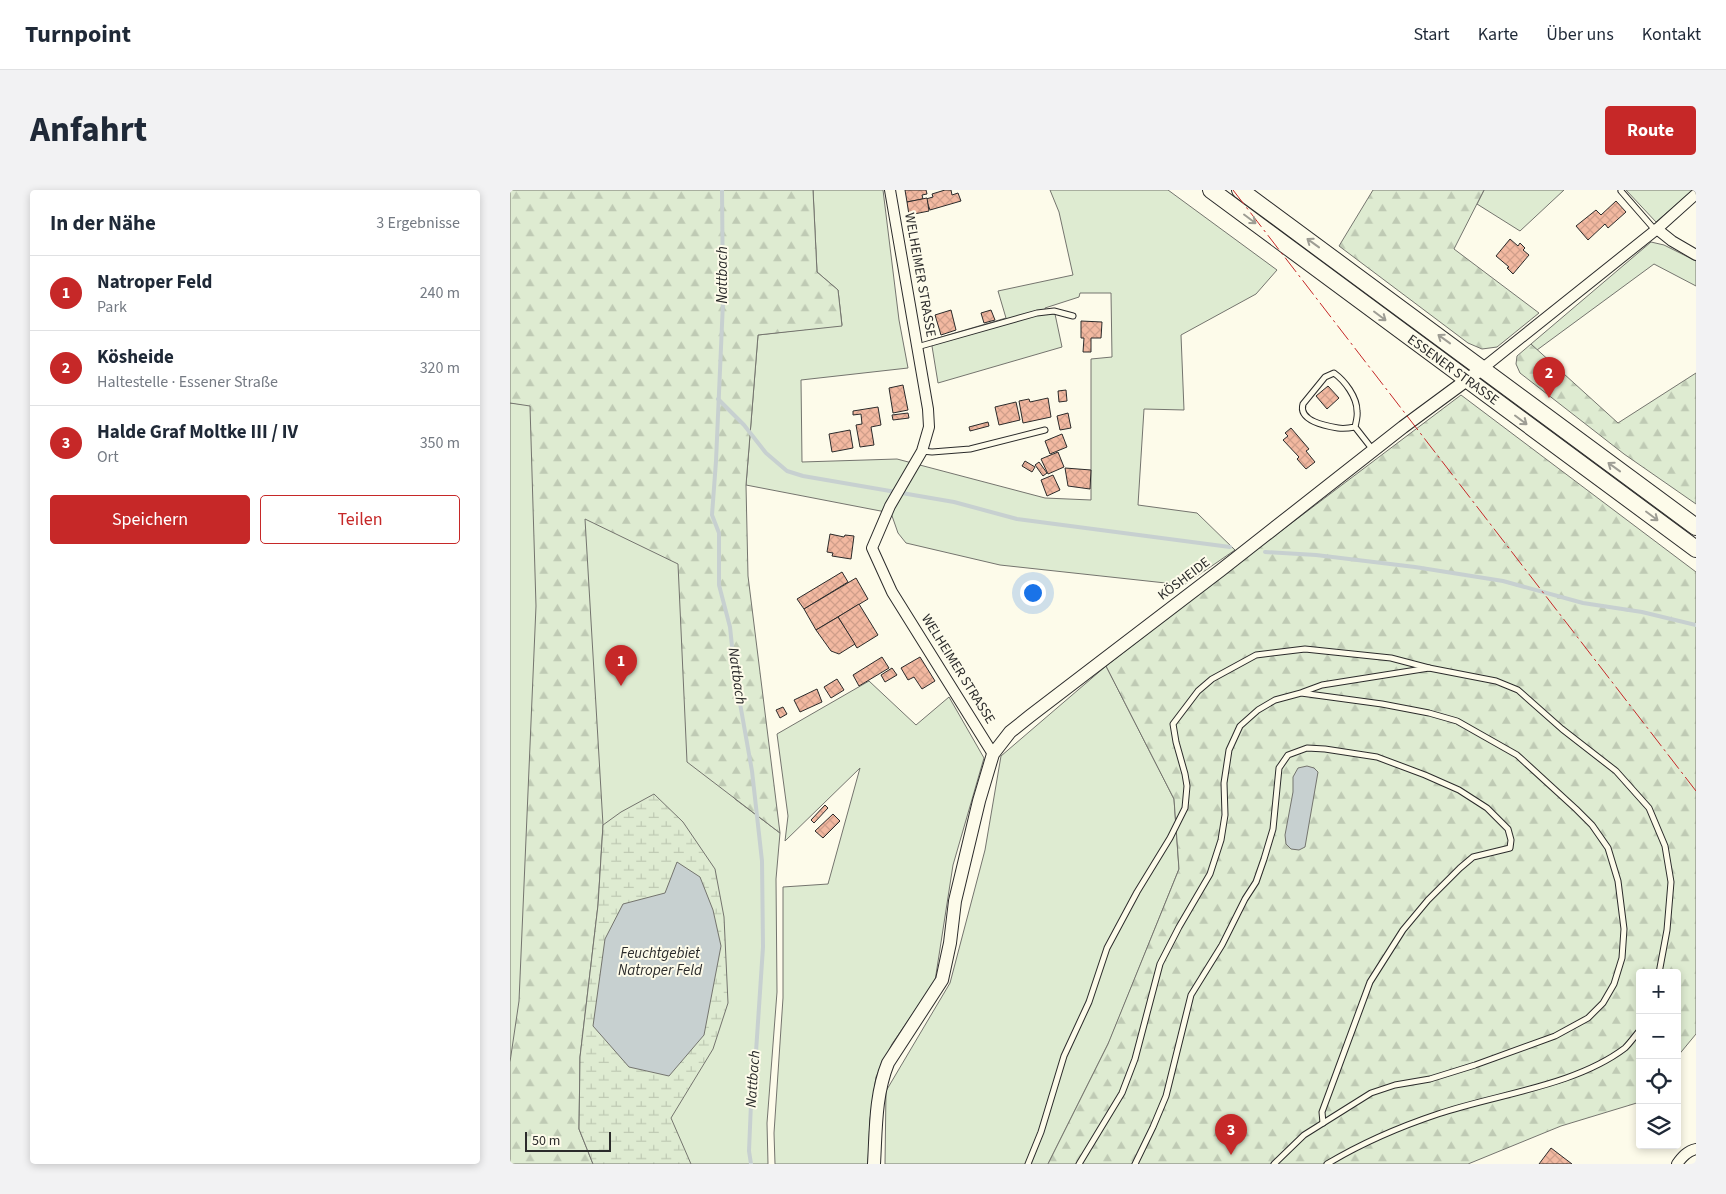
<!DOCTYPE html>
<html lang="de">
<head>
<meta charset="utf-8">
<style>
	:root { --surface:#fff; --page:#f2f2f3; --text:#1f2937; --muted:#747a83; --line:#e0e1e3; --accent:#c62828 }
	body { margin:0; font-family:"Source Sans 3",sans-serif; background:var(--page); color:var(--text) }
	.controls { position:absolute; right:15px; bottom:15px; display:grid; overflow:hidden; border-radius:5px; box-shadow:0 2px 8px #0003 }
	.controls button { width:45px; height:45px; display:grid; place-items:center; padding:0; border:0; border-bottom:1px solid var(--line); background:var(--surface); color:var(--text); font:25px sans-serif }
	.scale { position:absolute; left:15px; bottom:12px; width:86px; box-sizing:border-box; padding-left:5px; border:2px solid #2b2b2b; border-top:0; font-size:14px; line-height:18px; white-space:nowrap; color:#2b2b2b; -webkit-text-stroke:4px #fdfbea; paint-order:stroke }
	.you { position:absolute; left:522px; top:402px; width:18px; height:18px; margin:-12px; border:4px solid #fff; border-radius:50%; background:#1a73e8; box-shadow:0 0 0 8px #1a73e833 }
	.badge { display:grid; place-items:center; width:32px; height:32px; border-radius:50%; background:var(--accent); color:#fff; font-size:16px; font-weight:700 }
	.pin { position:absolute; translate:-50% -41px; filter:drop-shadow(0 1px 2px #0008) }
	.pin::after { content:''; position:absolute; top:26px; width:18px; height:15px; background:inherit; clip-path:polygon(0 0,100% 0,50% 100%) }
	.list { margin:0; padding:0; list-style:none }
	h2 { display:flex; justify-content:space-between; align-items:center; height:65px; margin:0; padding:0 20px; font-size:21px }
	h2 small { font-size:16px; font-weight:400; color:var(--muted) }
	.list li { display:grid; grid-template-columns:32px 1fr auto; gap:15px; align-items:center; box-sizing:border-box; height:75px; padding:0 20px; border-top:1px solid var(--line) }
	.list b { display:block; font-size:19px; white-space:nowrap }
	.list p { margin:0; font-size:16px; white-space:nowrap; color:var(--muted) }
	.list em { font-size:16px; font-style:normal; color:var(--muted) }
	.actions { display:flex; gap:10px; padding:15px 20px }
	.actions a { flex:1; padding:11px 0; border:1px solid var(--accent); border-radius:5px; text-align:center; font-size:18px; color:var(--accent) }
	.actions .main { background:var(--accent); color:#fff }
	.icon { flex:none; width:28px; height:28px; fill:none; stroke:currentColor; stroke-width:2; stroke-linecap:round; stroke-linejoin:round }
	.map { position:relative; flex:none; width:1186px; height:974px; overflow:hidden; border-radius:5px }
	header { display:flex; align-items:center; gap:30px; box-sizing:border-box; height:70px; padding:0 25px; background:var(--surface); border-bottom:1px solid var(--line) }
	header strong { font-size:24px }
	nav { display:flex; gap:28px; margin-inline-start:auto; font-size:18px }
	.intro { display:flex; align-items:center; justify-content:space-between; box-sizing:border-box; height:120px; padding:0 30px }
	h1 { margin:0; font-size:35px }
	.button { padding:12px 22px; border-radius:5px; background:var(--accent); color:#fff; font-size:18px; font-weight:700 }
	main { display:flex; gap:30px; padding:0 30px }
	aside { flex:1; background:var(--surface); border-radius:5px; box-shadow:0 2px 8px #0003 }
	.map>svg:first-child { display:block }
</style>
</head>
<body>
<header>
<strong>Turnpoint</strong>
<nav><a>Start</a><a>Karte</a><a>Über uns</a><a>Kontakt</a></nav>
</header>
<div class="intro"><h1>Anfahrt</h1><a class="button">Route</a></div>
<main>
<aside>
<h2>In der Nähe<small>3 Ergebnisse</small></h2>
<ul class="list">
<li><span class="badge">1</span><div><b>Natroper Feld</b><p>Park</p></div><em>240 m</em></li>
<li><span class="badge">2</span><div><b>Kösheide</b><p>Haltestelle · Essener Straße</p></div><em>320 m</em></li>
<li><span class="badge">3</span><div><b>Halde Graf Moltke III / IV</b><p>Ort</p></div><em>350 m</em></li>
</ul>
<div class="actions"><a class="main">Speichern</a><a>Teilen</a></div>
</aside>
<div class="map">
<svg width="1186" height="974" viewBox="0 0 1186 974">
	<defs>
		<pattern id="forest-firs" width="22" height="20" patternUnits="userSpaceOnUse" patternTransform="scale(1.25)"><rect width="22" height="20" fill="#deebd1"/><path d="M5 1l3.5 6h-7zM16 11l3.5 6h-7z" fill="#bfcab4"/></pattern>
		<pattern id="wetland-marsh" width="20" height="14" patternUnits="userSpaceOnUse" patternTransform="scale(1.25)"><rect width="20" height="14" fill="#deebd1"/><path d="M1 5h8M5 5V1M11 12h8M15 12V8" fill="none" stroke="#bfcab4"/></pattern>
		<pattern id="building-cross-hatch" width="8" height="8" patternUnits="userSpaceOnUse" patternTransform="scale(1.25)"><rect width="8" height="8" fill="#f2b8a0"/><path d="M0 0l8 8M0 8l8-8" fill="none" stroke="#d09e8a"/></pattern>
	</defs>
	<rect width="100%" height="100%" fill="#fdfbea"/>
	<g fill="#deebd1" stroke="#74746e">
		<polygon points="0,0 177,0 225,609 270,643 266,689 267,802 257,933 258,974 10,974 0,947 0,213 12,214"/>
		<polygon points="303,0 373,0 389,130 398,178 291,190 292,272 387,269 535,308 581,310 581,169 602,167 601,103 570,103 569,107 535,118 536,124 545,124 552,157 428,193 421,150 496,128 488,101 563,85 549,22 540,0 658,0 767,80 746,104 671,145 674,220 634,219 628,315 687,323 725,360 674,395 490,375 396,353 388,343 381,323 236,295 248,145 332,135 328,100 307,82"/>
		<polygon points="974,0 1054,0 1010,41 967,14"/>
		<polygon points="1116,0 1183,0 1146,32"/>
		<polygon points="1141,52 1154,55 1186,71 1186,96 1144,74 1027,160 1021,154"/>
		<polygon points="596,476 664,609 669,679 600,850 538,974 375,974 376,901 440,793 475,660 491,566"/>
		<polygon points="359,491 406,535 439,507 474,568 443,675 425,791 382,854 366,887 360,929 358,974 265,974 264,943 273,808 273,697 318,694 350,578 275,651 278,626 267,544"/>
	</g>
	<g fill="url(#forest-firs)" stroke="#74746e">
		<polygon points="0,0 303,0 307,82 328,100 332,136 248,145 236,295 238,386 270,643 177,572 168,374 75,329 93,635 88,715 70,867 69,939 83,974 0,974 0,872 9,811 26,416 20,216 0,213"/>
		<polygon points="863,0 974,0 944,59 1029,123 987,157 972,159 958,153 829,56"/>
		<polygon points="1021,154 1108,233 1186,183 1186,314 1114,264 1010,183 1006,174 1007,166"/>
		<polygon points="951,205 1186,382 1186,844 1167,867 1167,783 1130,783 1130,912 1051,936 958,974 538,974 598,854 669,679 664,609 596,476 734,369"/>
	</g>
	<polygon fill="url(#wetland-marsh)" stroke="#74746e" points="144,604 173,632 205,679 214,727 218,813 203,859 161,928 181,974 83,974 69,939 70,867 88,715 93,635 111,622"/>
	<g fill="#c7d0d0" stroke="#74746e">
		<polygon points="797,576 804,578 808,582 795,657 789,660 781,659 776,654 775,645 783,602 783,587 788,578"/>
		<polygon points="167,672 190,687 203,720 211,756 194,845 159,886 119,877 83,836 95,749 113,714 155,703"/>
	</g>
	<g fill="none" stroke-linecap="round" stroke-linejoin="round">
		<g stroke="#c7d0d0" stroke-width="4">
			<polyline points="212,0 213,112 206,271 202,325 209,343 209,395 220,437 225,485 242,581 252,671 253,757 245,877 241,913 239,961 241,974"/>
			<polyline points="208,209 234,235 256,263 277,281 293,286 444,312 507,329 720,357"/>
			<polyline points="755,362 806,365 905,377 993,391 1073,413 1132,422 1186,435"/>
		</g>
	</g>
	<g fill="url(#building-cross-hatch)" stroke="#2b2b2b">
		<polygon points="395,0 416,0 417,4 412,5 413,9 397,12"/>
		<polygon points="435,0 441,0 442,5 448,3 451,11 420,20 416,9 423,7 422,4"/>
		<polygon points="417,8 419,21 399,25 397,12"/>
		<polygon points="1106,11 1116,22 1098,38 1095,34 1078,50 1066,36 1086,20 1091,25"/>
		<polygon points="1000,49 1008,56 1010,53 1015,58 1013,60 1019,65 1003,84 997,78 999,77 986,66"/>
		<polygon points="441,120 446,140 431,145 425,125"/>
		<polygon points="481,120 485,130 474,133 471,123"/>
		<polygon points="571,131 592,132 591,148 581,148 581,162 573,162 574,148 571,148"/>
		<polygon points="393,195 398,220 383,223 379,198"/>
		<polygon points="818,196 829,208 817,219 806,206"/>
		<polygon points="556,200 557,211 549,212 548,201"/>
		<polygon points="538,208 541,227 513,233 509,211 519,209 520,212"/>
		<polygon points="506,212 510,230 489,235 485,217"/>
		<polygon points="368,217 371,235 361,237 364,255 350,257 346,235 352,234 351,224 343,225 343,221"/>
		<polygon points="398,223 399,228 383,230 382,225"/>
		<polygon points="558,223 561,238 550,240 547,226"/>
		<polygon points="478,232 479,236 460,241 459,237"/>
		<polygon points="781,238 799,259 796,261 805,272 796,279 787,269 789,267 773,250 778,246 775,243"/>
		<polygon points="340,240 343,258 322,262 319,244"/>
		<polygon points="552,244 557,257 540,264 535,251"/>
		<polygon points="548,262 554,277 538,284 531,269"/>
		<polygon points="515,271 525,277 522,282 512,276"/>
		<polygon points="529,272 537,283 533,286 525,275"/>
		<polygon points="555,278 581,280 580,299 558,296"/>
		<polygon points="543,285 550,300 537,306 531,290"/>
		<polygon points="320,344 334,347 335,345 344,346 341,369 322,366 323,363 317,362"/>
		<polygon points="332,382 338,392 294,419 287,409"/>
		<polygon points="346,388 358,409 306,440 294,419"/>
		<polygon points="349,414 368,445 347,458 328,427"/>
		<polygon points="328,427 345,454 329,464 321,461 306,440"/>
		<polygon points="372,467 379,478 349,496 343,485"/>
		<polygon points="410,467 425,491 412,499 404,487 398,490 391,478"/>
		<polygon points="382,478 387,485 375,492 371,485"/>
		<polygon points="327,489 334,500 321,508 314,497"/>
		<polygon points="307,499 312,512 290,522 284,510"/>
		<polygon points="273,517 277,524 270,528 266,520"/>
		<polygon points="315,615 318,618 304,633 301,630"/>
		<polygon points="323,624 330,631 313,648 305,641"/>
		<polygon points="1041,958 1062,974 1029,974"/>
	</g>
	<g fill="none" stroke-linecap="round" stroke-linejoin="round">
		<g stroke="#2b2b2b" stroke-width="7">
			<g id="service">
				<polyline points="1111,1 1145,40"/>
				<polyline points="407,157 527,123 544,121 563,126"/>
				<path d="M845,237C840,238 834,239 828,238C816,236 788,231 793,214L815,187L824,183C835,191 847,207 847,221C848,226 846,232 845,237L863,260"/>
				<polyline points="412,261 422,262 460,259 535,240"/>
				<polyline points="793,502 812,495 919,478 986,491 1008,500 1052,539 1106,581 1139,618 1155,656 1161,692 1157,740 1149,783"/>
				<polyline points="518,974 531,942 554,866 579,812 597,758 627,702 660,648 675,618 677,596 675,584 666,552 663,534 688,501 702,489 746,465 795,459 881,468 919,478"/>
				<polyline points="569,974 612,903 625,869 650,774 669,737 700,684 711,650 715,625 714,593 719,560 730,536 748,520 765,510 791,503 872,514 919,523 947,531 1007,565 1066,619 1082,635 1098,658 1108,691 1114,739 1112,768 1104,794 1093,813 1078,828 1045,846 965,875 920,889 885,895 861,903 794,945 764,974"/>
				<polyline points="625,974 643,937 656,906 681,805 712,755 735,709 746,692 754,669 763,639 769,578 778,565 797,558 815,559 867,567 915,585 949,600 977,618 998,639 1001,650 1000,658 963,667 950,678 918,710 893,740 860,792 812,922 813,933"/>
				<path d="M817,974C852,953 889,937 928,924C987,904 1065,896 1115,858C1120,853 1125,846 1130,840"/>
			</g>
		</g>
		<g stroke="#2b2b2b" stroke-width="12">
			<g id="minor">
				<polyline points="380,0 418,219 419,237 412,261 380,316 362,358 382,402 483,564"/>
				<polyline points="1147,39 1162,51 1186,65"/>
				<polyline points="973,178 1147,39 1186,4"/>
				<path d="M1167,974C1172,967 1177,961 1186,959"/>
			</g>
		</g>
		<g stroke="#2b2b2b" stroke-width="14">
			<path id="tertiary" d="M364,974C366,940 365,905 378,873L432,790L440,753L445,711L469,611L483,564L500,542L520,526L711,380L893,237L973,178"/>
		</g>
		<g stroke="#2b2b2b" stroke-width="18">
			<g id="primary">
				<polyline points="701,0 1186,359"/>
				<polyline points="730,0 1186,337"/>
			</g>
		</g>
		<use href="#service" stroke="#fdfbea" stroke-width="5"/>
		<use href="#minor" stroke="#fdfbea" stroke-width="10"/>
		<use href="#tertiary" stroke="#fdfbea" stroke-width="12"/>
		<use href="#primary" stroke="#fdfbea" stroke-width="16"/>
		<polyline stroke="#c62828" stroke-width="1" stroke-dasharray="18 4 2.5 4" stroke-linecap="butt" points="723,0 1186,601"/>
	</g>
	<defs><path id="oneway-shaft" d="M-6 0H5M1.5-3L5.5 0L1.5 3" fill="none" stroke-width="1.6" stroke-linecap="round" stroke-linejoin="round" transform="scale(1.25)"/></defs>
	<g stroke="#9e9d94">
		<use href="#oneway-shaft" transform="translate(740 29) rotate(37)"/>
		<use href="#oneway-shaft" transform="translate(803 53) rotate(-144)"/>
		<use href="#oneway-shaft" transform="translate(870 126) rotate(37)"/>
		<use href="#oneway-shaft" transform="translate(934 149) rotate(-144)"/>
		<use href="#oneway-shaft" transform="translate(1011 230) rotate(37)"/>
		<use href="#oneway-shaft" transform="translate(1104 277) rotate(-144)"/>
		<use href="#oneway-shaft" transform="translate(1142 326) rotate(37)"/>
	</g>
	<g text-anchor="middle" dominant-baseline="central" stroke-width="4" stroke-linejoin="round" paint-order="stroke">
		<g font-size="14" fill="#2b2b2b" stroke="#fdfbea">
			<text transform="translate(410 85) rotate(80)">WELHEIMER STRASSE</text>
			<text transform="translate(943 180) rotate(36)">ESSENER STRASSE</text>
			<text transform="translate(674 389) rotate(-37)">KÖSHEIDE</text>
			<text transform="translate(448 479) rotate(58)">WELHEIMER STRASSE</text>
		</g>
		<g font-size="15" font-style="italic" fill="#2b2b2b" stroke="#fdfbea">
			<text transform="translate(212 85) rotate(-90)">Nattbach</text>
			<text transform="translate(227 486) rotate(82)">Nattbach</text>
			<text x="150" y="763">Feuchtgebiet<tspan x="150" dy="17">Natroper Feld</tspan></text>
			<text transform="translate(243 889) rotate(-86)">Nattbach</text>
		</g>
	</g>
</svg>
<div class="controls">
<button>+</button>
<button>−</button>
<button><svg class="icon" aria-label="locate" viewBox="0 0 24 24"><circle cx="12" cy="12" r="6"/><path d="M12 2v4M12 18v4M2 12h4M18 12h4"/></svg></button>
<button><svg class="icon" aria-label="layers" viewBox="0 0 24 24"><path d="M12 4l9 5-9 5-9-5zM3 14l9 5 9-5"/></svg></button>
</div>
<div class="scale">50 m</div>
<div class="you"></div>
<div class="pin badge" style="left:111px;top:496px">1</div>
<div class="pin badge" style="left:1039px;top:208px">2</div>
<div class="pin badge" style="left:721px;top:965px">3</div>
</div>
</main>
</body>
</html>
